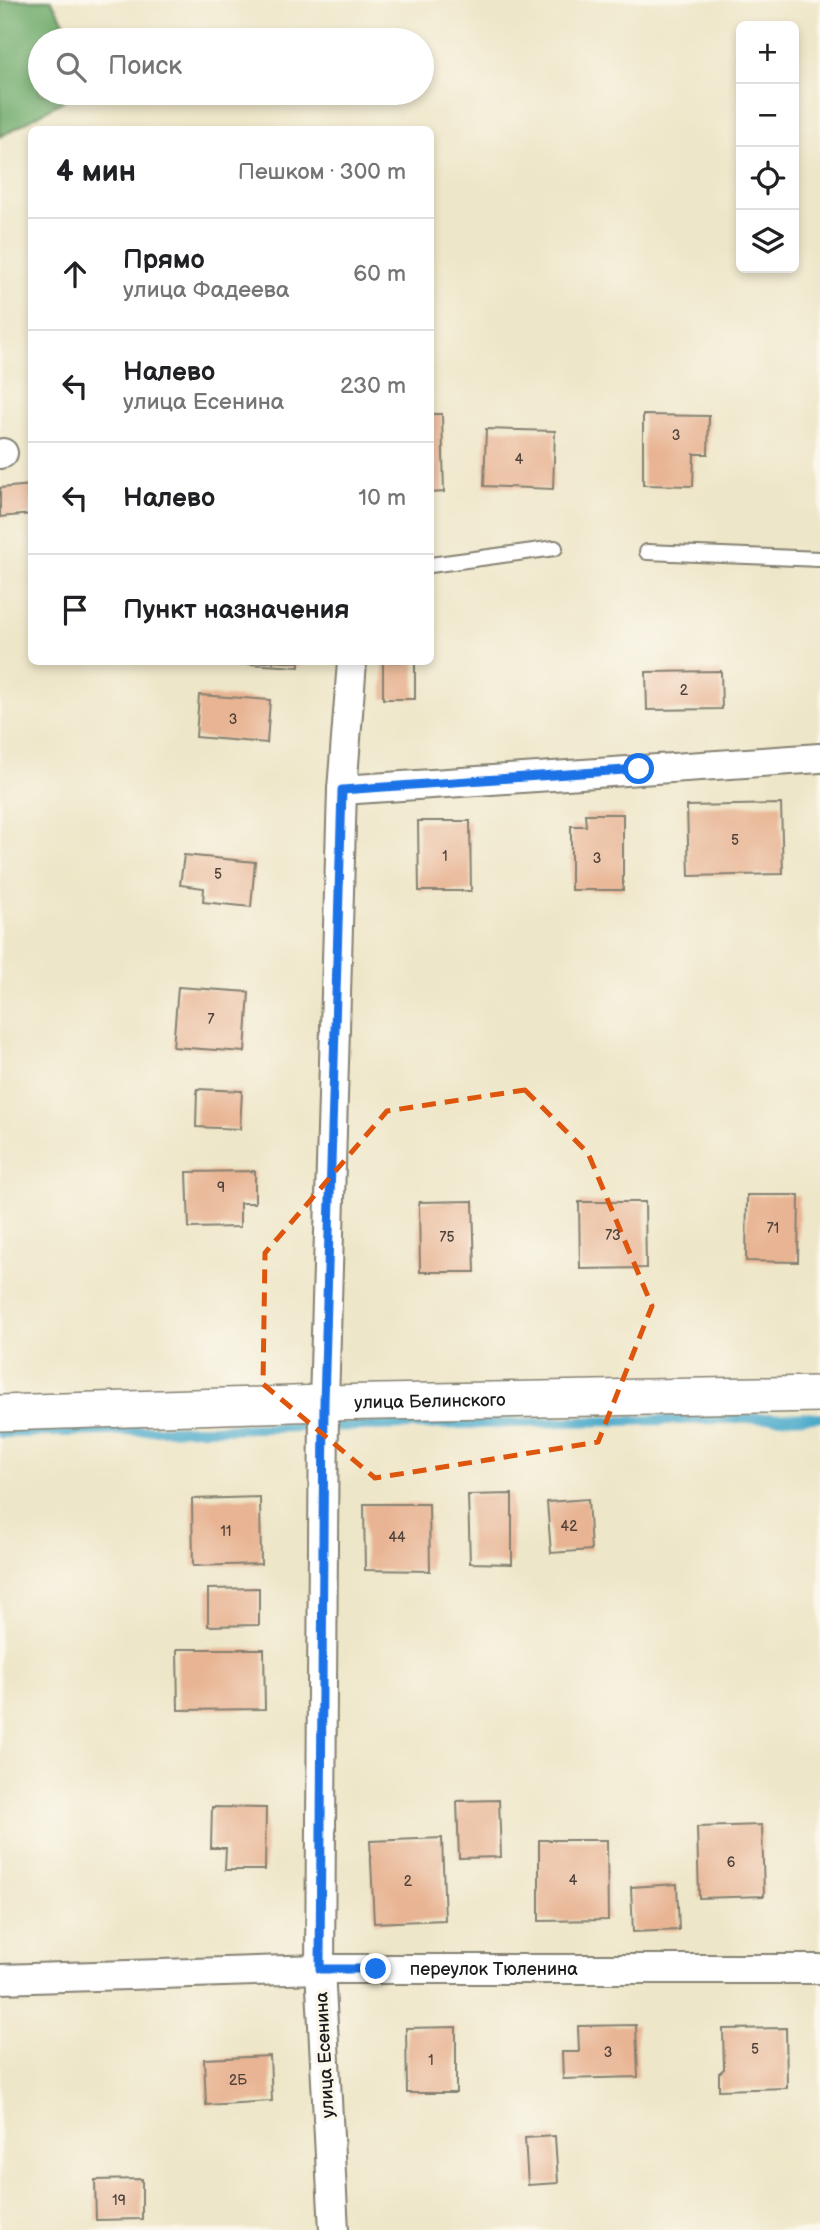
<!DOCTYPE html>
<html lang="ru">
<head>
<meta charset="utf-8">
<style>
	:root { --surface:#fff; --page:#f2f2f2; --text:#202124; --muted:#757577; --line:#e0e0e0 }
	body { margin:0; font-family:"Balsamiq Sans",sans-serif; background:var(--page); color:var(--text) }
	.controls { position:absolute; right:21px; top:21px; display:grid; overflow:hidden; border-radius:10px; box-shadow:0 4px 10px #0003 }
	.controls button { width:63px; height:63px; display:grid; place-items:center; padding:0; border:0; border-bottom:2px solid var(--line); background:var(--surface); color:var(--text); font:35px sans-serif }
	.stop { position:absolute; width:21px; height:21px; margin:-16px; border:5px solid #1a73e8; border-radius:50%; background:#fff }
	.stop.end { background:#1a73e8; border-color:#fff; box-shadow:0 2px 7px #0008 }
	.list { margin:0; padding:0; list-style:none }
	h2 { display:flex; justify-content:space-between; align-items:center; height:91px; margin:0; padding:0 28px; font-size:30px }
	h2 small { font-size:23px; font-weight:400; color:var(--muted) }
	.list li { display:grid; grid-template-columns:46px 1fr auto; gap:21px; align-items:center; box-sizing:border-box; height:112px; padding:0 28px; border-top:2px solid var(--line) }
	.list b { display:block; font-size:26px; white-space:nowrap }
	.list p { margin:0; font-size:23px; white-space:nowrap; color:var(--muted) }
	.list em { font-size:23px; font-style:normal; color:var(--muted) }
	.icon { flex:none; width:38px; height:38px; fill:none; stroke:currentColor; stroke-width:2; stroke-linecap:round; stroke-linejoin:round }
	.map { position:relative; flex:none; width:820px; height:2230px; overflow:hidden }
	.search { position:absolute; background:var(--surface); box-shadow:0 4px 10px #0003; left:28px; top:28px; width:406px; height:77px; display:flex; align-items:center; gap:18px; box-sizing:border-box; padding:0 24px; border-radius:38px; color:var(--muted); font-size:26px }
	.panel { position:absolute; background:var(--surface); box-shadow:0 4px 10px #0003; left:28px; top:126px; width:406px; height:539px; border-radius:10px }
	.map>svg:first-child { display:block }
</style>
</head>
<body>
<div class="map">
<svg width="820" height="2230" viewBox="0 0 820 2230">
	<rect width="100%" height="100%" fill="#fbf7ec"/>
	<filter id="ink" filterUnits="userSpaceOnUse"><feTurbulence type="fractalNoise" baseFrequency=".0143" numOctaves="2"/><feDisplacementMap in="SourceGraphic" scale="14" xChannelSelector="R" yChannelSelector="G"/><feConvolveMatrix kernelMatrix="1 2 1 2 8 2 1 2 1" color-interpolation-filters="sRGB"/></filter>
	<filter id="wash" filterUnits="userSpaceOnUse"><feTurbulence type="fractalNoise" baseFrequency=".00686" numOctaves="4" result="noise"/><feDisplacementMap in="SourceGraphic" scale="28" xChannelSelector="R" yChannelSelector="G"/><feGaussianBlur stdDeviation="1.57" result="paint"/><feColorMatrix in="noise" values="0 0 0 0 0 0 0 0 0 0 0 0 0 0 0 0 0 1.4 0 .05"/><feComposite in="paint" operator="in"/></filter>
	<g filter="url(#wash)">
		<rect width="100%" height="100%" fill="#eee6c8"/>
		<polygon fill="#6eaa6a" stroke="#456343" stroke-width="2" points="0,0 51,0 75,40 40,40 40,93 77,93 0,137"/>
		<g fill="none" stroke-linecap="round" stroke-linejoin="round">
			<polyline stroke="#4baaca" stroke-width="10" points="0,1433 820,1417"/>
		</g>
		<g id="blocks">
			<g fill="#e8b493">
				<polygon points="430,414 442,414 444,492 430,493"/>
				<polygon points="643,415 709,416 708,454 694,454 693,486 643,485"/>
				<polygon points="486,429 555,431 553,489 484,486"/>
				<polygon points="32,485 32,514 0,517 0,488"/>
				<polygon points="247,662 299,662 299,667 247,664"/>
				<rect x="383" y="662" width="32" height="37"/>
				<polygon points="721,671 722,709 647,710 646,672"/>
				<polygon points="199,695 270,700 267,743 196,737"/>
				<polygon points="781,804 783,874 689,876 687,806"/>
				<polygon points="585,814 623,814 623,890 571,890 571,826 586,826"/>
				<polygon points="418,821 470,821 471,891 419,891"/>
				<polygon points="184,855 255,862 251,907 203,902 204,888 180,885"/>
				<polygon points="178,987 249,992 245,1052 173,1047"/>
				<polygon points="197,1089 242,1091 240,1129 196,1127"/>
				<polygon points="255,1171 255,1203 240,1203 240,1227 189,1228 187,1172"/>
				<polygon points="747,1195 799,1195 798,1262 746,1261"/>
				<polygon points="473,1201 475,1272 420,1272 419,1202"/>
				<polygon points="579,1202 645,1202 646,1268 580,1269"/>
				<polygon points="512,1494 512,1564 470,1563 468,1495"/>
				<polygon points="260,1497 261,1564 193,1566 192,1499"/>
				<polygon points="588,1499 591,1550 551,1553 547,1502"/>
				<polygon points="364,1504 429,1504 430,1571 365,1570"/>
				<polygon points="259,1588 259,1625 208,1626 208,1589"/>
				<polygon points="177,1649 264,1649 265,1709 178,1710"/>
				<polygon points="499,1800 501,1857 459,1858 457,1801"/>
				<polygon points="212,1807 266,1808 265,1870 225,1870 226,1848 211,1848"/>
				<polygon points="762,1825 764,1896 699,1898 697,1827"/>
				<polygon points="442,1838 445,1920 374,1923 370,1841"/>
				<polygon points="539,1840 607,1840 608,1920 539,1921"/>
				<polygon points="677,1884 679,1930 633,1932 631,1887"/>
				<polygon points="636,2025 638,2077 563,2079 562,2052 579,2052 578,2026"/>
				<polygon points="456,2027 456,2093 407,2093 406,2028"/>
				<polygon points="786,2028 787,2088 719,2090 719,2073 724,2069 723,2029"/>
				<polygon points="270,2056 272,2101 206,2105 204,2059"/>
				<polygon points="555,2136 558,2183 528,2185 525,2138"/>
				<polygon points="142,2179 142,2219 96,2220 95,2180"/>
			</g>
		</g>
	</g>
	<g filter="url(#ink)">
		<use href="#blocks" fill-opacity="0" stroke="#858172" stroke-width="2"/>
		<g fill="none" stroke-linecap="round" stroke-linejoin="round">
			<g stroke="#858172" stroke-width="18">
				<g id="service">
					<polyline points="647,552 820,559"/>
					<polyline points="430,565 555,548"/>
				</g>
			</g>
			<g stroke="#858172" stroke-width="32">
				<g id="minor">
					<polyline points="0,454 3,453"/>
					<polyline points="342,790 820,758"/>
					<path id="s1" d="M0,1979L320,1969H820"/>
					<polyline points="334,2230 320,1969 324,1403 342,790 352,662"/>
				</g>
			</g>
			<g stroke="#858172" stroke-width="38">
				<g id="tertiary">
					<path id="s2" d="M0,1413L324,1403L820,1394"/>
				</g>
			</g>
			<use href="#service" stroke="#fff" stroke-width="14"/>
			<use href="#minor" stroke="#fff" stroke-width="28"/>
			<use href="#tertiary" stroke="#fff" stroke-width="35"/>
		</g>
	</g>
	<g fill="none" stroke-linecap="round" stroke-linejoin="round" filter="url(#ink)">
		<polyline stroke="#1a73e8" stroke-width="9" points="376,1969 320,1969 324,1403 342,790 639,769"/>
	</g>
	<path fill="none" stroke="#de560d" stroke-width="5" stroke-dasharray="14 9" stroke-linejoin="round" d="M525,1090L588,1153L652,1306L598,1442L375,1478L263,1384L265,1253L387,1111Z"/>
	<g text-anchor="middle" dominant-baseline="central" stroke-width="7" stroke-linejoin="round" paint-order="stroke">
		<g font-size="14" fill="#4f423a">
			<text x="676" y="435">3</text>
			<text x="519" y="459">4</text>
			<text x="684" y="690">2</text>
			<text x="233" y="719">3</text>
			<text x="735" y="840">5</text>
			<text x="445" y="856">1</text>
			<text x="597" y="858">3</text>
			<text x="218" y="874">5</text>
			<text x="211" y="1019">7</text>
			<text x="221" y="1187">9</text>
			<text x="773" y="1228">71</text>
			<text x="613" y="1235">73</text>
			<text x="447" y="1237">75</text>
			<text x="569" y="1526">42</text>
			<text x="226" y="1531">11</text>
			<text x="397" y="1537">44</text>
			<text x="731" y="1862">6</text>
			<text x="573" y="1880">4</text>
			<text x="408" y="1881">2</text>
			<text x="755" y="2049">5</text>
			<text x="608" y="2052">3</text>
			<text x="431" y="2060">1</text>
			<text x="238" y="2080">2Б</text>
			<text x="119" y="2200">19</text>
		</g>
		<g font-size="18" fill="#1c1c1c" stroke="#fbf7ec">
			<text stroke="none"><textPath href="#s2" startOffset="430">улица Белинского</textPath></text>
			<text stroke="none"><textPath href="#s1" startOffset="494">переулок Тюленина</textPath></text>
			<text transform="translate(325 2055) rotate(-93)">улица Есенина</text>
		</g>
	</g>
</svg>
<div class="controls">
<button>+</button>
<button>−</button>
<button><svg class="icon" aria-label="locate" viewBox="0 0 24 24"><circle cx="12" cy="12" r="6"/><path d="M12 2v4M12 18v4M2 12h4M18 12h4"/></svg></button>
<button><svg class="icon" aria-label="layers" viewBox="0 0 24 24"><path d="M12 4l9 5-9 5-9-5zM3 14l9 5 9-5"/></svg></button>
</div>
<div class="stop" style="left:639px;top:769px"></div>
<div class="stop end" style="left:376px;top:1969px"></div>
<div class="search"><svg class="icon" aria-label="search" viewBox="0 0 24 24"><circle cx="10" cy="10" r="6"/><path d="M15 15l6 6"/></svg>Поиск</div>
<section class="panel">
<h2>4 мин<small>Пешком · 300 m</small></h2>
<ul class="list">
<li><svg class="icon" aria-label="ahead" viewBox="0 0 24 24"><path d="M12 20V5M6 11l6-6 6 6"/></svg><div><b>Прямо</b><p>улица Фадеева</p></div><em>60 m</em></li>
<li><svg class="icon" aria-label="left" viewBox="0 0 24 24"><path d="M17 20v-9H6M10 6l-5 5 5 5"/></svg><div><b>Налево</b><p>улица Есенина</p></div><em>230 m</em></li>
<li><svg class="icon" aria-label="left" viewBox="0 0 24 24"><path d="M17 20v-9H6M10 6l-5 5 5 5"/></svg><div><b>Налево</b></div><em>10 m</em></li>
<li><svg class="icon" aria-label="arrive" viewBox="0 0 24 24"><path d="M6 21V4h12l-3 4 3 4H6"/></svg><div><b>Пункт назначения</b></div></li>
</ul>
</section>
</div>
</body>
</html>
